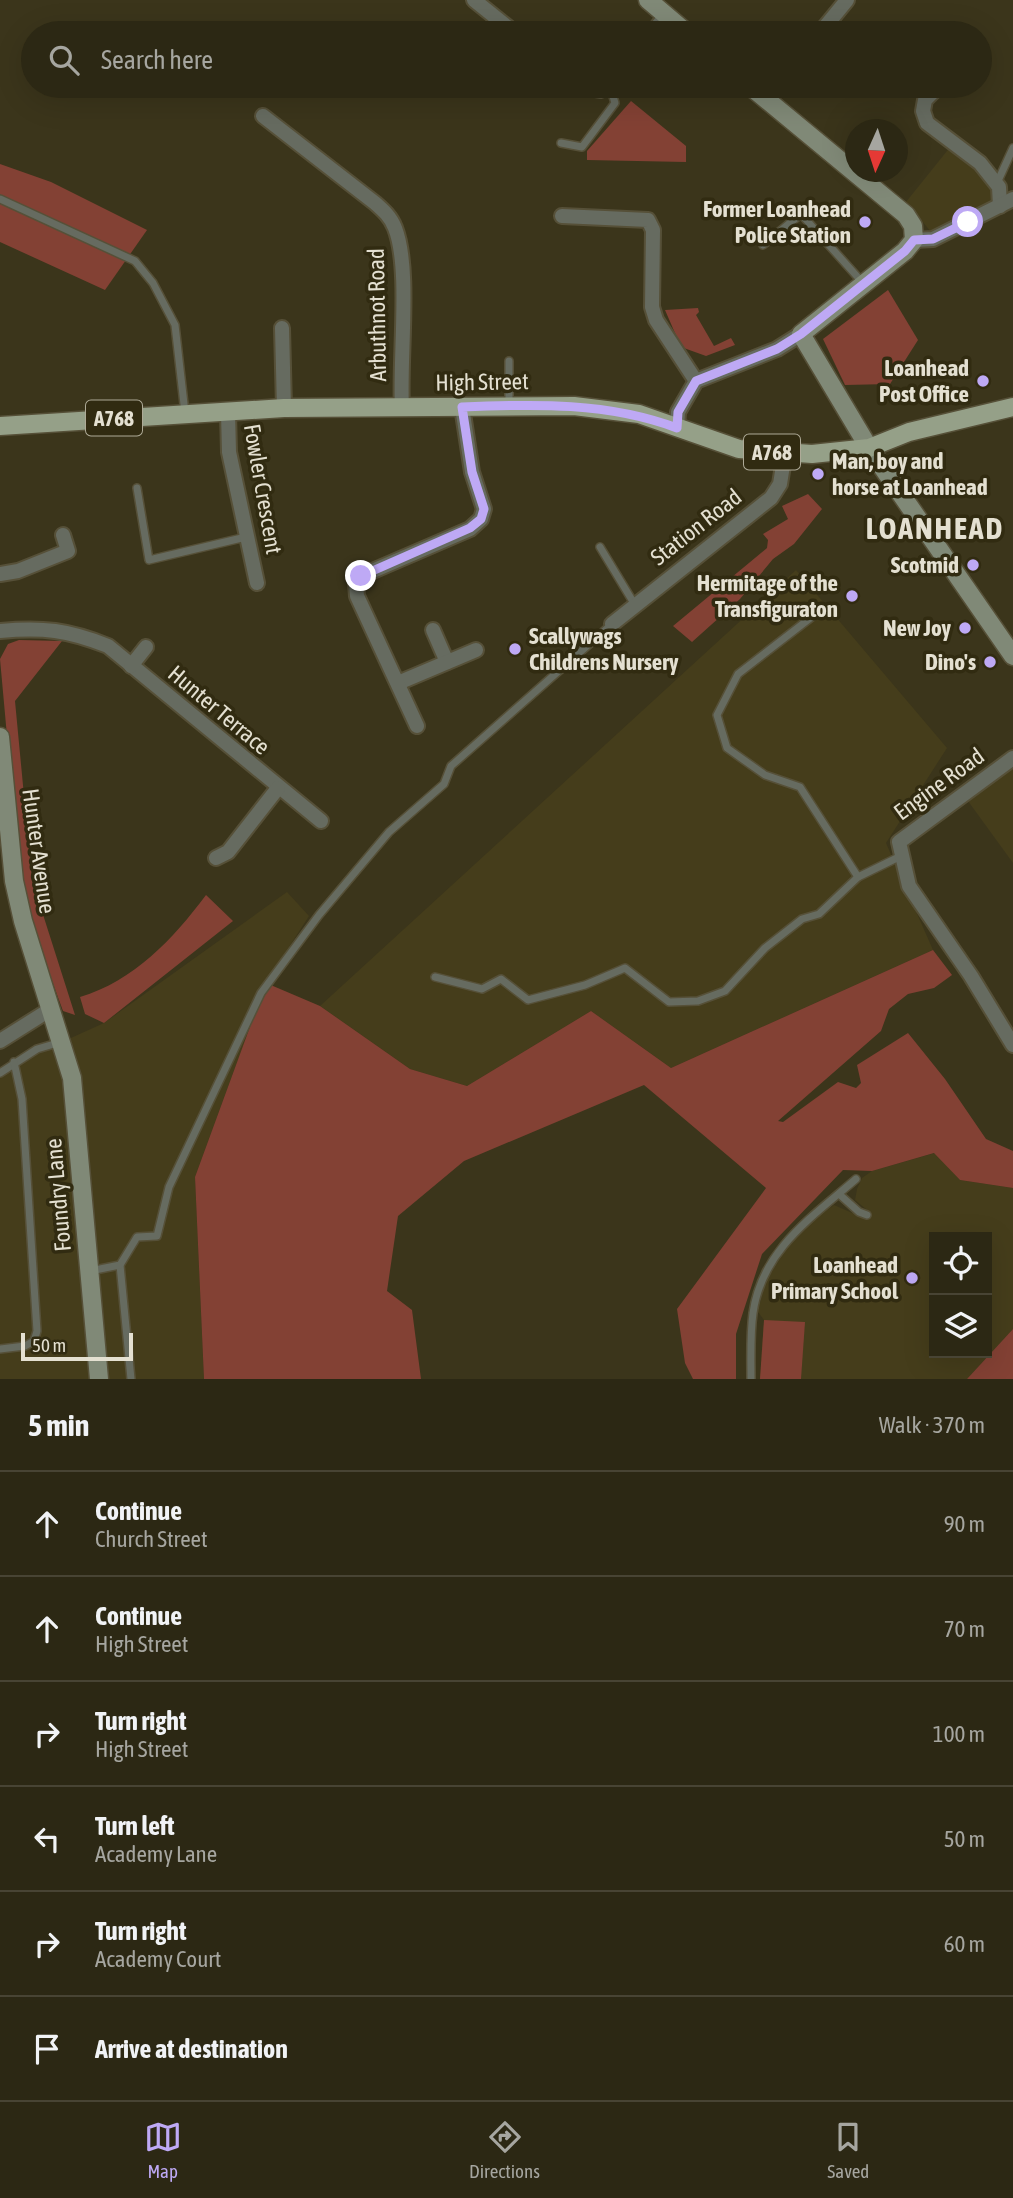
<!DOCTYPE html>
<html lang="en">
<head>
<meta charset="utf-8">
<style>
	:root { --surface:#2c2814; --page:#383422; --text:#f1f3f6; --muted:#a6a6a0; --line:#484434; --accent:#bea9f5 }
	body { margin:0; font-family:"Asap Condensed",sans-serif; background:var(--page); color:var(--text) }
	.controls { position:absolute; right:21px; bottom:21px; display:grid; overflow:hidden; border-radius:0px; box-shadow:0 7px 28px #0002 }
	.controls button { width:63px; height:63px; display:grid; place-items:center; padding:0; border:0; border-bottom:2px solid var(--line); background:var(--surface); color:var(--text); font:35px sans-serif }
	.compass { position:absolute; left:845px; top:119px; width:63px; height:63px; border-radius:50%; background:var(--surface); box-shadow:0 7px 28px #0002; rotate:183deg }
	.scale { position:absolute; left:21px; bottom:18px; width:112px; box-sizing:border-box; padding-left:7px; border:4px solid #e4e0d1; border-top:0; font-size:19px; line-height:24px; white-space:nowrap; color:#e4e0d1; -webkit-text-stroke:5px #312b11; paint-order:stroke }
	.stop { position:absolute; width:21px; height:21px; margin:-16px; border:5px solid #bea9f5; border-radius:50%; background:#fff }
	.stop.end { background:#bea9f5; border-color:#fff; box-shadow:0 2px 7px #0008 }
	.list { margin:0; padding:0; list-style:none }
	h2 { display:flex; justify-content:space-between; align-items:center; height:91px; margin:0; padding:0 28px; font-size:30px }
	h2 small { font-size:23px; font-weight:400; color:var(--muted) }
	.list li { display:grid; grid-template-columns:46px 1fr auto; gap:21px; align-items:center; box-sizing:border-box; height:105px; padding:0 28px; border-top:2px solid var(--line) }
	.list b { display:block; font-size:26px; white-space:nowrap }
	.list p { margin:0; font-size:23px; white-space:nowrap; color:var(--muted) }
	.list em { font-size:23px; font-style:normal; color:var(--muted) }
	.icon { flex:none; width:38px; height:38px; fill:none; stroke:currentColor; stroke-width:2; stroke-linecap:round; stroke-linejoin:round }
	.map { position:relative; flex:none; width:1013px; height:1379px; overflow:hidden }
	.search { position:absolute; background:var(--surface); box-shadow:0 7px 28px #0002; left:21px; right:21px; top:21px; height:77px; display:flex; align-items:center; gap:18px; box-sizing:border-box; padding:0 24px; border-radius:38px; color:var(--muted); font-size:26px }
	.sheet { height:721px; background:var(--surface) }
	nav { display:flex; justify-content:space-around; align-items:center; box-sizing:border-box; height:98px; border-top:2px solid var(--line); background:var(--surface); font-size:19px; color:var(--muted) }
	nav a { display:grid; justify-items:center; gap:4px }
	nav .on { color:var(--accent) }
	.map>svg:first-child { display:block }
</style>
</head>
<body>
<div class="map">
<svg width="1013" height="1379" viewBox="0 0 1013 1379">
	<rect width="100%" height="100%" fill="#3b351b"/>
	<g fill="#453d1b" fill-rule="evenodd">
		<polygon points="951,146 973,164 990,186 993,203 932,233 906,202"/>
		<polygon points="796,570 947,748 886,843 933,950 671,1068 591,1011 467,1086 410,1069 320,1006"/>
		<polygon points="1013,768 1013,863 968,801"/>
		<polygon points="287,892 309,916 266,983 195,1177 204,1379 0,1379 0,1070 104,1023"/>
		<path d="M935,1153L960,1180L1013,1188V1329L967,1379H760L764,1320L758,1312L765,1282L787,1248L807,1224L834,1205L866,1219L867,1210L855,1200L857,1189L862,1178L872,1171ZM934,1237H987V1353H934Z"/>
	</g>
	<g fill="#834134">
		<polygon points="631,101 686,146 686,162 587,160 587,151"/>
		<polygon points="0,164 51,182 147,230 105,290 0,242"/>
		<polygon points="888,290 918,340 890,384 845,385 823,339"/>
		<polygon points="698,308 699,312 696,315 714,346 731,338 735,345 706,356 681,347 665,310"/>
		<polygon points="808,494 822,509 794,544 773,559 740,599 692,642 673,626 767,548 768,540 763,534 788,519 782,506"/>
		<polygon points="19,640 62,641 15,701 32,880 75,1015 63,1011 29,918 20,879 0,659 8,644"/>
		<path d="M206,895L233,921L104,1023L85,1014L80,997C134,981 173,939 206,895Z"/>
		<polygon points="933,950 952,975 934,988 908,994 889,1009 881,1031 778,1121 783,1122 838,1082 856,1088 861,1083 857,1065 908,1033 945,1079 986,1139 1013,1151 1013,1188 960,1180 934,1153 872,1171 843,1170 762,1254 736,1334 736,1379 693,1379 685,1363 677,1309 766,1188 644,1085 464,1161 398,1216 387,1291 412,1310 421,1379 204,1379 195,1177 266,983 320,1006 410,1069 467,1086 591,1011 671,1068"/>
		<polygon points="764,1320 805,1322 801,1379 760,1379"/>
		<polygon points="1013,1329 1013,1379 967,1379"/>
	</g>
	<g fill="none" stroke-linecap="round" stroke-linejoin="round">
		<g stroke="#565038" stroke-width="10">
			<g id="lane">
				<polyline points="880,86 885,90"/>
				<polyline points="561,143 582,147 615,103 610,86"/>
				<polyline points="997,183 1013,148"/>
				<polyline points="0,199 135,261 153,283 175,325 185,413"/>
				<polyline points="763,245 801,214 863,283"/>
				<polyline points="509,405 509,361"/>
				<polyline points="137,488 149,560 246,537"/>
				<polyline points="600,547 635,605"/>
				<polyline points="813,616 738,674 717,715 727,748 765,775 800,787 858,877"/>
				<polyline points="435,977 482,989 501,979 528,1000 585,985 625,968 669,1002 698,1001 725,991 765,948 802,919 819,914 858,877 901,856"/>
				<polyline points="0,1073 37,1049 61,1042"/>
				<polyline points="839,1194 859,1212 867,1215"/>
				<polyline points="120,1265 131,1379"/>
				<polyline points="90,1271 120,1265 137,1237 157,1236 169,1187 261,993 319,915 389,832 444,784 451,766 612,624"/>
				<polyline points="0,1349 25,1346 34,1341 37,1331 22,1099 14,1062"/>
				<path d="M751,1379C751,1357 750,1335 753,1313C762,1250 811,1218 856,1179"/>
			</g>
		</g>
		<g stroke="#565038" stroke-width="18">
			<g id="street">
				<polyline points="474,0 515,33"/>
				<polyline points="652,33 666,16"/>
				<polyline points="820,33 847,0"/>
				<polyline points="579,86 600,90 611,86"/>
				<polyline points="939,86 925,100 923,111 927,123 980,163 999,187 1000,206"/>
				<polyline points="766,99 777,86"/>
				<path d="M263,116L375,203C383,210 391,217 395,228C411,269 399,359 402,408"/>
				<polyline points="562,216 648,220 653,230 652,307 656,320 696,381"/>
				<polyline points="914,240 933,239 1013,199"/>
				<polyline points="282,328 284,408"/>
				<polyline points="228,413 229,452 257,583"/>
				<polyline points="677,428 678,412 696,381 777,349 801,334"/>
				<polyline points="0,574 18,571 68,551 63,535"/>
				<polyline points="612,624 771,498 780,484 785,453"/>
				<polyline points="433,630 447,662"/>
				<path d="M0,631C43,627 68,630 108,646L321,821"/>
				<polyline points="131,666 146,647"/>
				<polyline points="398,683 476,650"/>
				<polyline points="417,726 357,596 356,584 361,576 470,529 481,519 484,509 472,472 462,407"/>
				<polyline points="1013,758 899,842 909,886 971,976 1013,1045"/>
				<polyline points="216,858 228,852 278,788"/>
				<polyline points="0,1041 51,1009"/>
			</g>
		</g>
		<g stroke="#565038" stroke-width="21">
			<g id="secondary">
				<polyline points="648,0 687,33"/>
				<polyline points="750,86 906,215 913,226 914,240 905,251 801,334 869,448 1013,656"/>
				<polyline points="0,737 14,881 23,921 72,1078 99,1379"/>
			</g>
		</g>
		<g stroke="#565038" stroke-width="21">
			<polyline id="primary" points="0,426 284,408 574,406 639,414 739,449 812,454 869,448 909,432 1013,407"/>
		</g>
		<use href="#lane" stroke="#666b60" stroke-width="7"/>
		<use href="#street" stroke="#666b60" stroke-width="14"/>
		<use href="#secondary" stroke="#808977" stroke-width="18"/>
		<use href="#primary" stroke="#95a088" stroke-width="18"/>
	</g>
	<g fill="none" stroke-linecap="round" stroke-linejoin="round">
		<path stroke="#bea9f5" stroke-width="9" d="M361,576L470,528L481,519L484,509L472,472L462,407C535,404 608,402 677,428L678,412L696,381L777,349L801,334L905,251L914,240L933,239L968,222"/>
	</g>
	<g fill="#bea9f5" stroke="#312b11" stroke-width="2.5">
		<circle cx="865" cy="222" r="7"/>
		<circle cx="983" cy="381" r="7"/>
		<circle cx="818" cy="474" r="7"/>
		<circle cx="973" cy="565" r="7"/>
		<circle cx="852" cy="596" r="7"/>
		<circle cx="965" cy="628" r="7"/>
		<circle cx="515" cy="649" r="7"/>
		<circle cx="990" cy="662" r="7"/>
		<circle cx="912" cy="1278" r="7"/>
	</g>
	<g text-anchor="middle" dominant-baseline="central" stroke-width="7" stroke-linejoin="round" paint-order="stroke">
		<g fill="#312b11" stroke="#aeaa97" stroke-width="2">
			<rect x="86" y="400.5" width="56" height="35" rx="5"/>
			<rect x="744" y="434.5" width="56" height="35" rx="5"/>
		</g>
		<g font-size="21" font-weight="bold" fill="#e4e0d1">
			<text x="114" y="418">A768</text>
			<text x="772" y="452">A768</text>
		</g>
		<g font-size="23" font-weight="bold" fill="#e4e0d1" stroke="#312b11" text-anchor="end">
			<text x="851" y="209">Former Loanhead<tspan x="851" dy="26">Police Station</tspan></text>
			<text x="969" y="368">Loanhead<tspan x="969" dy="26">Post Office</tspan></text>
			<text x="832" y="461" text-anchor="start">Man, boy and<tspan x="832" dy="26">horse at Loanhead</tspan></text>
			<text x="959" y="565">Scotmid</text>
			<text x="838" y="583">Hermitage of the<tspan x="838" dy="26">Transfiguraton</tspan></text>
			<text x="951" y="628">New Joy</text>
			<text x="529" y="636" text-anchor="start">Scallywags<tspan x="529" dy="26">Childrens Nursery</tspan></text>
			<text x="976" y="662">Dino's</text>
			<text x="898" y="1265">Loanhead<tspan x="898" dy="26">Primary School</tspan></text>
		</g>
		<g font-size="23" fill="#e4e0d1" stroke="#312b11">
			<text transform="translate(377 315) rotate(-91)">Arbuthnot Road</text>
			<text transform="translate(482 382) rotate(-1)">High Street</text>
			<text transform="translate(263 489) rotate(80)">Fowler Crescent</text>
			<text transform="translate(696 527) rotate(-38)">Station Road</text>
			<text transform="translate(219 710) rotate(40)">Hunter Terrace</text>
			<text transform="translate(939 784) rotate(-36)">Engine Road</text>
			<text transform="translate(39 851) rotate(82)">Hunter Avenue</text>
			<text transform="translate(58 1195) rotate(-95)">Foundry Lane</text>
		</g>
		<g font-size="30" font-weight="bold" letter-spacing="2" fill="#e4e0d1" stroke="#312b11">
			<text x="935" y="528">LOANHEAD</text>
		</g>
	</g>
</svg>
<div class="controls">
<button><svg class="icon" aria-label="locate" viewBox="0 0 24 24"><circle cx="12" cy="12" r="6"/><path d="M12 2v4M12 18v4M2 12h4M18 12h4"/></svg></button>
<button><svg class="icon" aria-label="layers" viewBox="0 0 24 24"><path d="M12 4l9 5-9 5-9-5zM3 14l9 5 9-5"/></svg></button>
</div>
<svg class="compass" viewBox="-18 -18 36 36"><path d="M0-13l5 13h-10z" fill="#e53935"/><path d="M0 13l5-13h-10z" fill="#a6a6a0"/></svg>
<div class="scale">50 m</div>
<div class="stop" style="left:968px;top:222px"></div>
<div class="stop end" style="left:361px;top:576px"></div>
<div class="search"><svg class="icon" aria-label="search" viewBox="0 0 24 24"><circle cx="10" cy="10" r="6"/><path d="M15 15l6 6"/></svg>Search here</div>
</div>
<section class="sheet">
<h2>5 min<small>Walk · 370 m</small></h2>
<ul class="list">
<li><svg class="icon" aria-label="ahead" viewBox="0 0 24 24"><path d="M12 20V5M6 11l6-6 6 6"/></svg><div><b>Continue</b><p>Church Street</p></div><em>90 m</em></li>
<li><svg class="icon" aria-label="ahead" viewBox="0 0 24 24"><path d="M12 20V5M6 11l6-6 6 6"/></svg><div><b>Continue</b><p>High Street</p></div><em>70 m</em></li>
<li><svg class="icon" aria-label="right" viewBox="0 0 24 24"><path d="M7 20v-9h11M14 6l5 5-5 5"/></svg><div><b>Turn right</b><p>High Street</p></div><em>100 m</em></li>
<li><svg class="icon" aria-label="left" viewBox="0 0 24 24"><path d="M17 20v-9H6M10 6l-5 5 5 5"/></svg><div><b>Turn left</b><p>Academy Lane</p></div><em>50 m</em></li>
<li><svg class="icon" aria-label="right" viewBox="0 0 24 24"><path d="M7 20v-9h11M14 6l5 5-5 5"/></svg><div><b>Turn right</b><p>Academy Court</p></div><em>60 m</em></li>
<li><svg class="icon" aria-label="arrive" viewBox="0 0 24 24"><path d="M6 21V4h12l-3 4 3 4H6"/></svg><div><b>Arrive at destination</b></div></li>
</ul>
</section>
<nav>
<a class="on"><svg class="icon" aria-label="map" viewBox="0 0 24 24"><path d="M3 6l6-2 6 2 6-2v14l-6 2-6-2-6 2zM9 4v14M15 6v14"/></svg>Map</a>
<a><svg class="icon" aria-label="directions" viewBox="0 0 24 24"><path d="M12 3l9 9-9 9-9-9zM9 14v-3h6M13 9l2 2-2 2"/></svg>Directions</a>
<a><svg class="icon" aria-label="saved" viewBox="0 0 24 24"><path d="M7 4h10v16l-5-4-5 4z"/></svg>Saved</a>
</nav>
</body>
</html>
